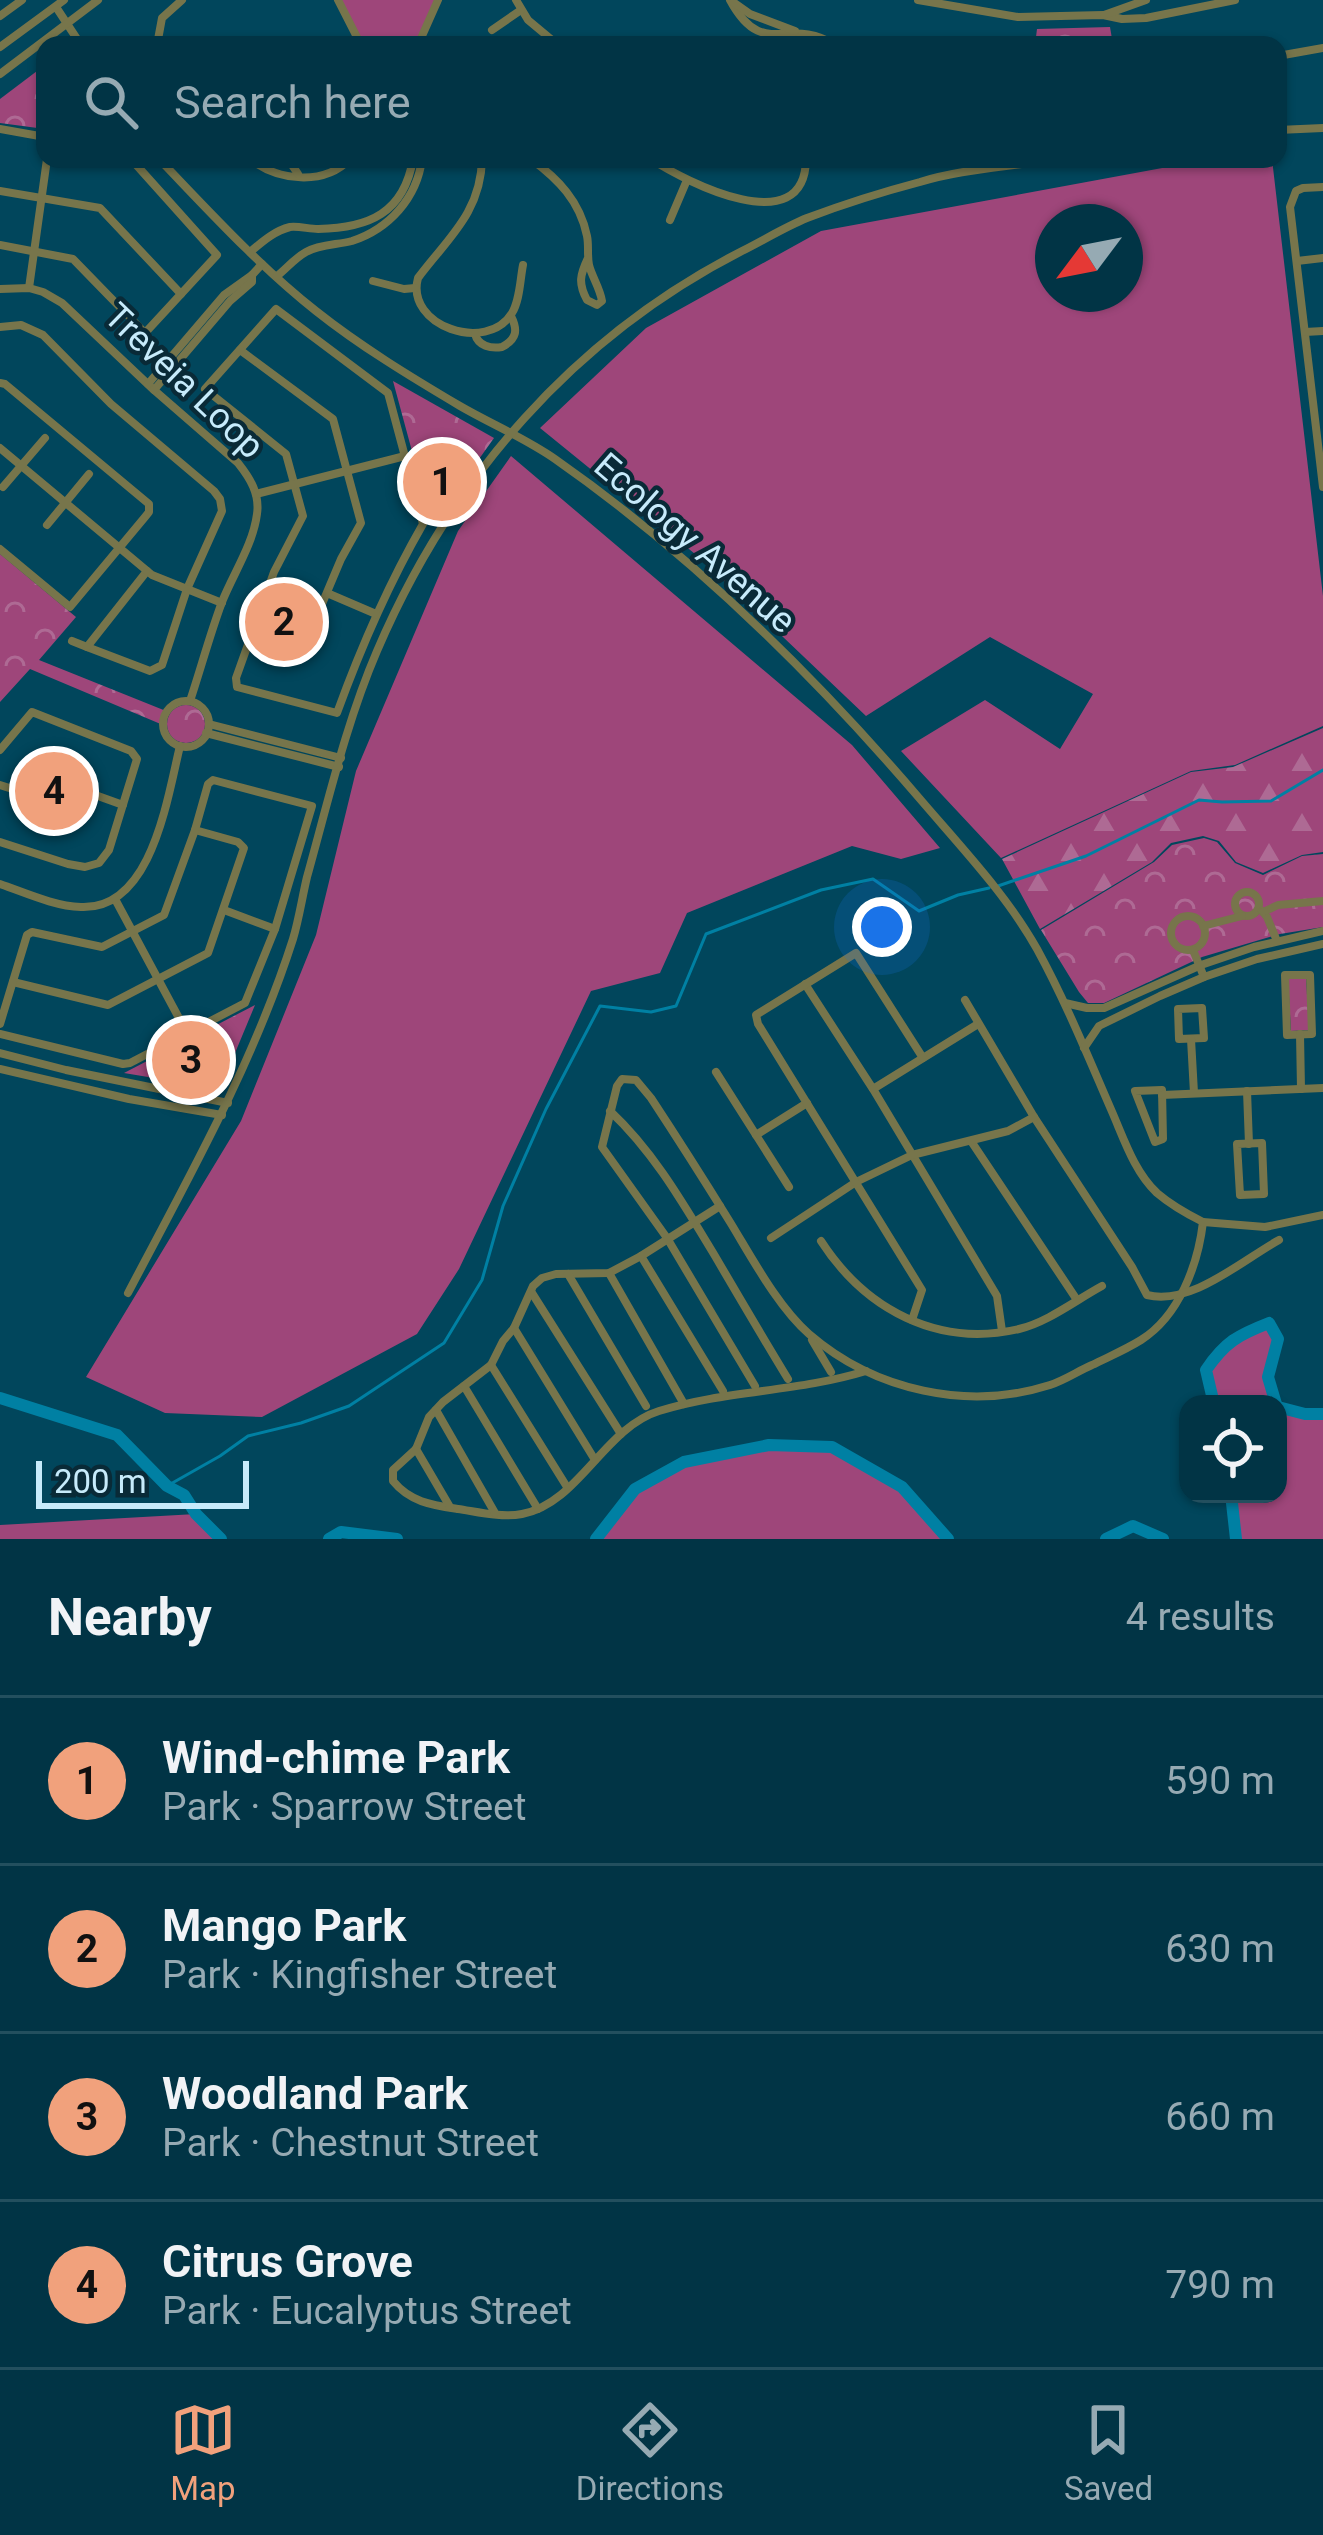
<!DOCTYPE html>
<html lang="en">
<head>
<meta charset="utf-8">
<style>
	:root { --surface:#013445; --page:#0b3c4c; --text:#f1f3f6; --muted:#96aab3; --line:#234f5e; --accent:#f1a17c }
	body { margin:0; font-family:Roboto,sans-serif; background:var(--page); color:var(--text) }
	.controls { position:absolute; right:36px; bottom:36px; display:grid; overflow:hidden; border-radius:24px; box-shadow:0 3px 9px #0004 }
	.controls button { width:108px; height:108px; display:grid; place-items:center; padding:0; border:0; border-bottom:3px solid var(--line); background:var(--surface); color:var(--text); font:60px sans-serif }
	.compass { position:absolute; left:1035px; top:204px; width:108px; height:108px; border-radius:50%; background:var(--surface); box-shadow:0 3px 9px #0004; rotate:238deg }
	.scale { position:absolute; left:36px; bottom:30px; width:213px; box-sizing:border-box; padding-left:12px; border:6px solid #c7ebfb; border-top:0; font-size:33px; line-height:42px; white-space:nowrap; color:#c7ebfb; -webkit-text-stroke:9px #092a37; paint-order:stroke }
	.you { position:absolute; left:882px; top:927px; width:42px; height:42px; margin:-30px; border:9px solid #fff; border-radius:50%; background:#1a73e8; box-shadow:0 0 0 18px #1a73e833 }
	.badge { display:grid; place-items:center; width:78px; height:78px; border-radius:50%; background:var(--accent); color:#111; font-size:39px; font-weight:700 }
	.pin { position:absolute; translate:-50% -50%; border:6px solid #fff; box-shadow:0 3px 12px #0006 }
	.list { margin:0; padding:0; list-style:none }
	h2 { display:flex; justify-content:space-between; align-items:center; height:156px; margin:0; padding:0 48px; font-size:51px }
	h2 small { font-size:39px; font-weight:400; color:var(--muted) }
	.list li { display:grid; grid-template-columns:78px 1fr auto; gap:36px; align-items:center; box-sizing:border-box; height:168px; padding:0 48px; border-top:3px solid var(--line) }
	.list b { display:block; font-size:45px; white-space:nowrap }
	.list p { margin:0; font-size:39px; white-space:nowrap; color:var(--muted) }
	.list em { font-size:39px; font-style:normal; color:var(--muted) }
	.icon { flex:none; width:66px; height:66px; fill:none; stroke:currentColor; stroke-width:2; stroke-linecap:round; stroke-linejoin:round }
	.map { position:relative; flex:none; width:1323px; height:1539px; overflow:hidden }
	.search { position:absolute; background:var(--surface); box-shadow:0 3px 9px #0004; left:36px; right:36px; top:36px; height:132px; display:flex; align-items:center; gap:30px; box-sizing:border-box; padding:0 42px; border-radius:24px; color:var(--muted); font-size:45px }
	.sheet { height:828px; background:var(--surface) }
	nav { display:flex; justify-content:space-around; align-items:center; box-sizing:border-box; height:168px; border-top:3px solid var(--line); background:var(--surface); font-size:33px; color:var(--muted) }
	nav a { display:grid; justify-items:center; gap:6px }
	nav .on { color:var(--accent) }
	.map>svg:first-child { display:block }
</style>
</head>
<body>
<div class="map">
<svg width="1323" height="1539" viewBox="0 0 1323 1539">
	<defs>
		<pattern id="forest-firs" width="22" height="20" patternUnits="userSpaceOnUse" patternTransform="scale(3)"><rect width="22" height="20" fill="#9e467a"/><path d="M5 1l3.5 6h-7zM16 11l3.5 6h-7z" fill="#ae6a94"/></pattern>
		<pattern id="park-crowns" width="20" height="18" patternUnits="userSpaceOnUse" patternTransform="scale(3)"><rect width="20" height="18" fill="#9e467a"/><path d="M2 6a3 3 0 1 1 6 0M12 15a3 3 0 1 1 6 0" fill="none" stroke="#ae6a94"/></pattern>
	</defs>
	<rect width="100%" height="100%" fill="#01465c"/>
	<g fill="#9e467a" fill-rule="evenodd">
		<polygon points="338,0 438,0 418,45 361,45"/>
		<path d="M1211,159H1272L1323,596V726L1235,765L1191,771L1001,858L901,751L985,700L1060,749L1093,694L990,637L866,716L700,558L540,428L646,328L821,231ZM1053,222H1125V294H1053Z"/>
		<polygon points="511,456 852,745 940,848 901,859 852,846 687,913 660,973 591,991 459,1269 417,1334 262,1417 165,1413 86,1377 241,1121 316,935 356,771 458,531"/>
		<path d="M1269,1323L1278,1339L1268,1377L1276,1404H1214L1206,1370C1225,1342 1238,1335 1269,1323Z"/>
		<polygon points="1278,1407 1305,1414 1323,1414 1323,1539 1236,1539 1231,1494 1278,1494"/>
		<polygon points="769,1445 832,1447 902,1487 948,1539 596,1539 635,1489 684,1462"/>
		<polygon points="196,1514 221,1539 0,1539 0,1525"/>
	</g>
	<polygon fill="url(#forest-firs)" points="1323,728 1323,852 1302,855 1263,873 1236,862 1219,841 1203,836 1171,843 1152,862 1040,929 1002,859 1191,772 1233,767"/>
	<g fill="url(#park-crowns)">
		<polygon points="1110,27 1113,45 1035,45 1037,29"/>
		<polygon points="45,65 45,129 0,123 0,99"/>
		<polygon points="393,381 494,438 432,525"/>
		<polygon points="0,554 76,617 39,660 166,711 163,725 30,669 0,702"/>
		<polygon points="270,601 308,618 300,639 296,641 262,632 260,626"/>
		<circle cx="186" cy="724" r="19"/>
		<polygon points="1204,838 1217,842 1235,863 1263,875 1302,856 1323,854 1323,927 1280,934 1202,957 1104,1003 1088,1003 1079,992 1041,930 1154,862 1172,845"/>
		<polygon points="1306,977 1309,1030 1291,1031 1288,978"/>
		<polygon points="255,1005 220,1089 124,1073"/>
	</g>
	<g fill="none" stroke-linecap="round" stroke-linejoin="round">
		<g stroke="#0080a3" stroke-width="3">
			<polyline points="998,886 1086,856 1199,800 1222,802 1271,801 1323,770"/>
			<polyline points="167,1486 220,1456 248,1436 301,1423 349,1406 444,1343 482,1280 503,1206 546,1109 600,1006 651,1012 676,1006 706,934 821,890 873,879 919,911 958,895 989,888"/>
		</g>
		<g stroke="#0080a3" stroke-width="12">
			<polyline points="0,1398 117,1435 167,1486 184,1495 196,1514 221,1539"/>
			<path d="M1214,1404L1206,1370C1225,1342 1238,1335 1269,1323L1278,1339L1268,1377L1276,1404"/>
			<polyline points="1278,1407 1305,1414 1323,1414"/>
			<polyline points="1231,1494 1236,1539"/>
			<polyline points="329,1539 341,1532 397,1539"/>
			<polyline points="596,1539 635,1489 684,1462 769,1445 832,1447 902,1487 948,1539"/>
			<polyline points="1106,1539 1133,1526 1163,1539"/>
		</g>
		<g stroke="#77754b" stroke-width="8">
			<polyline points="338,0 361,45"/>
			<polyline points="516,0 528,20 558,45"/>
			<path d="M730,0C763,61 788,15 835,45"/>
			<polyline points="918,0 1018,17 1103,15 1122,19 1146,18 1235,0"/>
			<polyline points="733,2 750,14 795,31"/>
			<polyline points="56,7 81,45"/>
			<polyline points="1104,15 1146,0"/>
			<polyline points="0,16 22,0"/>
			<polyline points="492,30 521,10"/>
			<polyline points="157,45 162,18 182,0"/>
			<polyline points="400,45 401,45"/>
			<polyline points="418,45 438,0"/>
			<polyline points="645,45 655,43 659,45"/>
			<polyline points="0,47 64,0"/>
			<polyline points="1278,56 1323,48"/>
			<polyline points="0,74 98,0"/>
			<polyline points="0,129 45,137"/>
			<polyline points="1278,130 1323,128"/>
			<path d="M159,159C209,211 259,266 316,311C360,346 411,377 460,406C491,424 525,438 555,459C691,554 813,674 920,799C961,847 1006,894 1037,949C1066,1002 1089,1059 1113,1114C1125,1142 1135,1172 1157,1193C1171,1205 1187,1214 1203,1222C1198,1265 1179,1316 1141,1340C1125,1350 1108,1357 1092,1365C1078,1371 1065,1380 1050,1385C968,1411 875,1391 809,1334C778,1307 752,1258 730,1222C704,1180 678,1139 651,1098L636,1080L622,1079L617,1086L602,1147L667,1238L755,1386"/>
			<path d="M250,159C278,181 324,186 350,159"/>
			<polyline points="288,159 298,174"/>
			<path d="M482,159C481,213 447,239 418,278C405,326 487,354 512,313C520,300 520,280 523,265"/>
			<path d="M531,159C558,179 580,201 587,236C589,245 587,255 589,265C592,277 600,288 602,301L597,305L587,300C578,283 580,275 588,258"/>
			<path d="M651,159C686,182 805,243 806,159"/>
			<polyline points="1323,187 1303,188 1296,191 1290,207 1323,487"/>
			<polyline points="0,191 100,208 181,294"/>
			<polyline points="670,220 687,180"/>
			<polyline points="0,245 73,259 145,333 217,255 131,159"/>
			<path d="M250,252C262,242 274,231 290,227C299,226 309,229 318,229C369,228 404,213 413,159"/>
			<polyline points="1297,261 1323,258"/>
			<path d="M277,276C286,269 295,258 306,252C320,244 337,245 352,241C389,229 417,198 422,159"/>
			<polyline points="373,281 404,289 415,288"/>
			<polyline points="29,288 47,159"/>
			<path d="M0,289L29,288L43,292L62,303L154,390L238,463C250,478 260,494 257,514C253,545 233,574 222,602C210,634 201,668 190,701"/>
			<path d="M276,309L388,393L423,524C388,585 361,647 337,713L237,687L236,678L274,572L303,516L286,454L205,389Z"/>
			<polyline points="0,327 21,325 43,335 111,404 214,491 220,499 222,511 187,589 162,665 150,671 87,647 147,571"/>
			<polyline points="1305,332 1323,331"/>
			<path d="M475,334C478,346 491,349 502,347C517,339 518,330 511,316"/>
			<polyline points="240,350 333,419 361,523 341,559 303,649 250,635"/>
			<polyline points="0,383 5,384 149,504 149,512 145,517 70,607 0,549"/>
			<polyline points="148,384 224,295 252,275"/>
			<polyline points="154,390 230,301 252,282 252,275 262,264"/>
			<polyline points="0,448 152,575 222,603"/>
			<polyline points="3,487 45,438"/>
			<polyline points="256,494 405,456"/>
			<polyline points="47,525 89,474"/>
			<polyline points="327,593 376,614"/>
			<polyline points="72,641 87,647"/>
			<circle cx="186" cy="724" r="23"/>
			<polyline points="209,724 341,758"/>
			<polyline points="206,733 339,767"/>
			<polyline points="0,750 32,712 131,751 137,759 109,850 99,863 85,867 68,864 0,842"/>
			<polyline points="0,785 67,806 73,787 123,805"/>
			<polyline points="32,796 47,777 73,787"/>
			<path d="M0,884C26,893 54,906 81,907C152,910 167,799 180,746"/>
			<circle cx="1247" cy="904" r="12"/>
			<polyline points="115,899 187,1033"/>
			<polyline points="224,910 275,929"/>
			<polyline points="1262,911 1267,917 1277,941"/>
			<polyline points="1263,912 1278,905 1323,901"/>
			<circle cx="1188" cy="933" r="17"/>
			<polyline points="1203,926 1242,916"/>
			<polyline points="1193,950 1204,977"/>
			<polygon points="1285,975 1310,975 1312,1034 1287,1035"/>
			<polyline points="13,982 108,1005 208,953 244,848 238,842 195,830"/>
			<polyline points="805,984 873,1089 997,1296 1002,1331"/>
			<path d="M965,1000L1034,1117L1132,1267L1147,1295C1191,1306 1241,1261 1279,1240"/>
			<polyline points="1065,1003 1087,1008 1104,1008 1201,965 1254,947 1323,931"/>
			<polygon points="1202,1008 1204,1038 1179,1039 1178,1009"/>
			<polyline points="0,1024 27,935 32,932 102,947 164,915 195,830 208,784 213,780 312,806 275,929 245,1003 130,1063 123,1064 0,1034"/>
			<polyline points="1300,1034 1301,1089"/>
			<polyline points="1191,1039 1194,1093"/>
			<polyline points="1084,1048 1099,1026 1160,996 1204,977 1257,959 1323,944"/>
			<polyline points="0,1053 66,1070 228,1103"/>
			<polyline points="0,1069 129,1099 222,1115"/>
			<polyline points="716,1072 789,1187"/>
			<polyline points="873,1089 978,1024"/>
			<polygon points="1162,1090 1163,1139 1155,1142 1135,1091"/>
			<polyline points="1247,1091 1249,1144"/>
			<polyline points="1162,1095 1323,1088"/>
			<path d="M610,1111C654,1152 684,1205 715,1256C739,1297 763,1338 788,1379"/>
			<polyline points="756,1135 807,1103"/>
			<polyline points="971,1141 1077,1300"/>
			<polygon points="1262,1143 1264,1194 1240,1195 1237,1144"/>
			<polyline points="720,1206 641,1256 723,1391"/>
			<polyline points="1203,1222 1265,1227 1323,1215"/>
			<polyline points="771,1238 856,1182 912,1155 1008,1131 1034,1117"/>
			<path d="M821,1241C865,1309 937,1348 1019,1329C1048,1322 1076,1300 1102,1286"/>
			<path d="M641,1256L609,1273L556,1274L542,1278L533,1286L514,1328L503,1341L491,1365L443,1402L429,1417L416,1449L393,1470V1481C410,1502 432,1505 458,1509C478,1512 502,1518 522,1514C578,1504 604,1428 659,1411C726,1390 798,1392 866,1371"/>
			<polyline points="609,1273 684,1404"/>
			<polyline points="568,1274 646,1406"/>
			<path d="M128,1293C189,1177 253,1064 293,939C299,919 302,898 307,877C328,802 346,723 377,651C451,478 574,337 742,251C764,240 785,227 807,218C844,204 882,192 920,182C962,169 1010,167 1054,159"/>
			<polyline points="532,1293 621,1434"/>
			<polyline points="912,1320 922,1290 758,1024 756,1015 856,953 923,1058"/>
			<polyline points="514,1328 595,1460"/>
			<polyline points="812,1340 831,1372"/>
			<polyline points="491,1365 567,1487"/>
			<polyline points="464,1386 538,1509"/>
			<polyline points="436,1410 495,1513"/>
			<polyline points="416,1449 450,1507"/>
		</g>
	</g>
	<g text-anchor="middle" dominant-baseline="central" stroke-width="9" stroke-linejoin="round" paint-order="stroke">
		<g font-size="36" fill="#c7ebfb" stroke="#092a37">
			<text transform="translate(184 381) rotate(44)">Treveia Loop</text>
			<text transform="translate(695 543) rotate(41)">Ecology Avenue</text>
		</g>
	</g>
</svg>
<div class="controls">
<button><svg class="icon" aria-label="locate" viewBox="0 0 24 24"><circle cx="12" cy="12" r="6"/><path d="M12 2v4M12 18v4M2 12h4M18 12h4"/></svg></button>
</div>
<svg class="compass" viewBox="-18 -18 36 36"><path d="M0-13l5 13h-10z" fill="#e53935"/><path d="M0 13l5-13h-10z" fill="#96aab3"/></svg>
<div class="scale">200 m</div>
<div class="you"></div>
<div class="pin badge" style="left:442px;top:482px">1</div>
<div class="pin badge" style="left:284px;top:622px">2</div>
<div class="pin badge" style="left:191px;top:1060px">3</div>
<div class="pin badge" style="left:54px;top:791px">4</div>
<div class="search"><svg class="icon" aria-label="search" viewBox="0 0 24 24"><circle cx="10" cy="10" r="6"/><path d="M15 15l6 6"/></svg>Search here</div>
</div>
<section class="sheet">
<h2>Nearby<small>4 results</small></h2>
<ul class="list">
<li><span class="badge">1</span><div><b>Wind-chime Park</b><p>Park · Sparrow Street</p></div><em>590 m</em></li>
<li><span class="badge">2</span><div><b>Mango Park</b><p>Park · Kingfisher Street</p></div><em>630 m</em></li>
<li><span class="badge">3</span><div><b>Woodland Park</b><p>Park · Chestnut Street</p></div><em>660 m</em></li>
<li><span class="badge">4</span><div><b>Citrus Grove</b><p>Park · Eucalyptus Street</p></div><em>790 m</em></li>
</ul>
</section>
<nav>
<a class="on"><svg class="icon" aria-label="map" viewBox="0 0 24 24"><path d="M3 6l6-2 6 2 6-2v14l-6 2-6-2-6 2zM9 4v14M15 6v14"/></svg>Map</a>
<a><svg class="icon" aria-label="directions" viewBox="0 0 24 24"><path d="M12 3l9 9-9 9-9-9zM9 14v-3h6M13 9l2 2-2 2"/></svg>Directions</a>
<a><svg class="icon" aria-label="saved" viewBox="0 0 24 24"><path d="M7 4h10v16l-5-4-5 4z"/></svg>Saved</a>
</nav>
</body>
</html>
